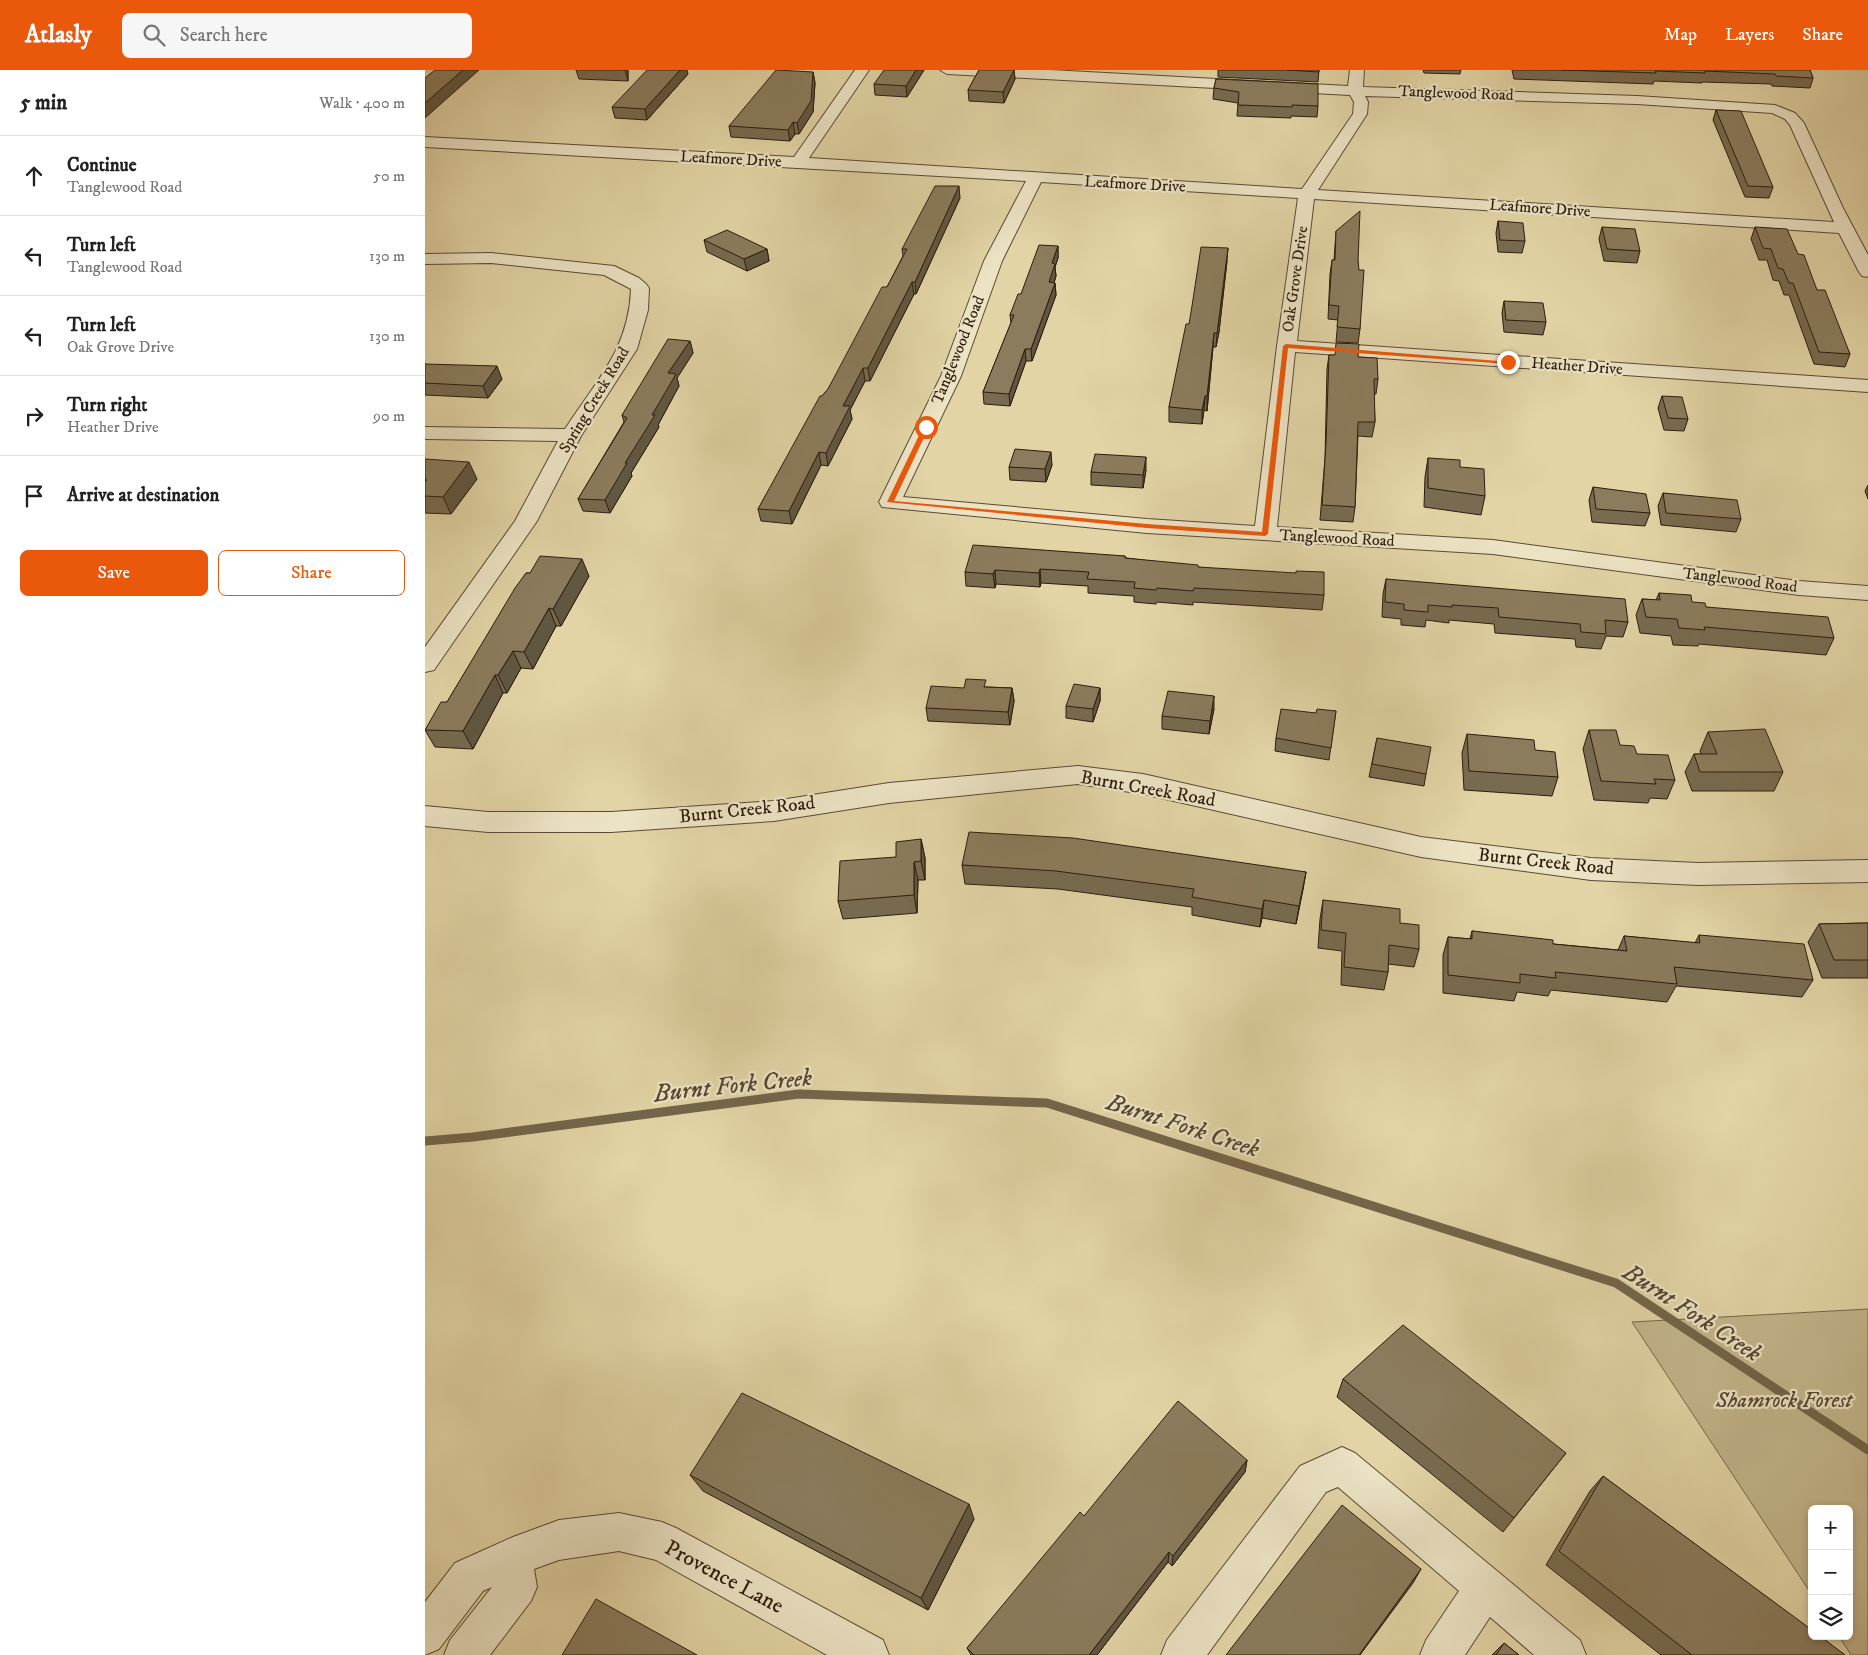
<!DOCTYPE html>
<html lang="en">
<head>
<meta charset="utf-8">
<style>
	:root { --surface:#fff; --page:#f6f6f6; --text:#222; --muted:#767676; --line:#e0e0e0; --accent:#ea580c }
	body { margin:0; font-family:"IM FELL DW Pica",serif; background:var(--page); color:var(--text) }
	.controls { position:absolute; right:15px; bottom:15px; display:grid; overflow:hidden; border-radius:8px; box-shadow:0 2px 8px #0003 }
	.controls button { width:45px; height:45px; display:grid; place-items:center; padding:0; border:0; border-bottom:1px solid var(--line); background:var(--surface); color:var(--text); font:25px sans-serif }
	.stop { position:absolute; width:15px; height:15px; margin:-11px; border:4px solid #ea580c; border-radius:50%; background:#fff }
	.stop.end { background:#ea580c; border-color:#fff; box-shadow:0 1px 5px #0008 }
	.list { margin:0; padding:0; list-style:none }
	h2 { display:flex; justify-content:space-between; align-items:center; height:65px; margin:0; padding:0 20px; font-size:21px }
	h2 small { font-size:16px; font-weight:400; color:var(--muted) }
	.list li { display:grid; grid-template-columns:32px 1fr auto; gap:15px; align-items:center; box-sizing:border-box; height:80px; padding:0 20px; border-top:1px solid var(--line) }
	.list b { display:block; font-size:19px; white-space:nowrap }
	.list p { margin:0; font-size:16px; white-space:nowrap; color:var(--muted) }
	.list em { font-size:16px; font-style:normal; color:var(--muted) }
	.actions { display:flex; gap:10px; padding:15px 20px }
	.actions a { flex:1; padding:11px 0; border:1px solid var(--accent); border-radius:8px; text-align:center; font-size:18px; color:var(--accent) }
	.actions .main { background:var(--accent); color:#fff }
	.icon { flex:none; width:28px; height:28px; fill:none; stroke:currentColor; stroke-width:2; stroke-linecap:round; stroke-linejoin:round }
	.map { position:relative; flex:none; width:1443px; height:1585px; overflow:hidden }
	header { display:flex; align-items:center; gap:30px; box-sizing:border-box; height:70px; padding:0 25px; background:var(--accent); color:#fff }
	header strong { font-size:24px }
	nav { display:flex; gap:28px; margin-inline-start:auto; font-size:18px }
	.search { width:350px; height:45px; background:var(--page); display:flex; align-items:center; gap:12px; box-sizing:border-box; padding:0 18px; border-radius:8px; color:var(--muted); font-size:19px }
	main { display:flex }
	aside { flex:1; background:var(--surface) }
	.map>svg:first-child { display:block }
</style>
</head>
<body>
<header>
<strong>Atlasly</strong>
<div class="search"><svg class="icon" aria-label="search" viewBox="0 0 24 24"><circle cx="10" cy="10" r="6"/><path d="M15 15l6 6"/></svg>Search here</div>
<nav><a>Map</a><a>Layers</a><a>Share</a></nav>
</header>
<main>
<aside>
<h2>5 min<small>Walk · 400 m</small></h2>
<ul class="list">
<li><svg class="icon" aria-label="ahead" viewBox="0 0 24 24"><path d="M12 20V5M6 11l6-6 6 6"/></svg><div><b>Continue</b><p>Tanglewood Road</p></div><em>50 m</em></li>
<li><svg class="icon" aria-label="left" viewBox="0 0 24 24"><path d="M17 20v-9H6M10 6l-5 5 5 5"/></svg><div><b>Turn left</b><p>Tanglewood Road</p></div><em>130 m</em></li>
<li><svg class="icon" aria-label="left" viewBox="0 0 24 24"><path d="M17 20v-9H6M10 6l-5 5 5 5"/></svg><div><b>Turn left</b><p>Oak Grove Drive</p></div><em>130 m</em></li>
<li><svg class="icon" aria-label="right" viewBox="0 0 24 24"><path d="M7 20v-9h11M14 6l5 5-5 5"/></svg><div><b>Turn right</b><p>Heather Drive</p></div><em>90 m</em></li>
<li><svg class="icon" aria-label="arrive" viewBox="0 0 24 24"><path d="M6 21V4h12l-3 4 3 4H6"/></svg><div><b>Arrive at destination</b></div></li>
</ul>
<div class="actions"><a class="main">Save</a><a>Share</a></div>
</aside>
<div class="map">
<svg width="1443" height="1585" viewBox="0 0 1443 1585">
	<rect width="100%" height="100%" fill="#e2d4a5"/>
	<filter id="stains"><feTurbulence type="fractalNoise" baseFrequency=".004" numOctaves="4"/><feColorMatrix values="0 0 0 0 .2 0 0 0 0 .09 0 0 0 0 .02 0 0 0 .5 -.17"/></filter>
	<radialGradient id="worn" r=".72"><stop offset=".6" stop-color="#630" stop-opacity="0"/><stop offset="1" stop-color="#630" stop-opacity=".3"/></radialGradient>
	<polygon fill="#c3b58b" stroke="#78684c" points="1443,1239 1443,1585 1426,1585 1414,1566 1424,1566 1424,1439 1387,1439 1387,1525 1207,1252"/>
	<g fill="none" stroke-linecap="round" stroke-linejoin="round">
		<polyline stroke="#74654a" stroke-width="9" points="0,1071 48,1067 374,1024 622,1033 1191,1213 1443,1380"/>
		<g stroke="#5a4a34" stroke-width="2">
			<g id="minor">
				<path d="M430,0H444L384,88L877,119L928,44L929,32L925,25L522,4L515,0H625L923,16L925,0H939L938,17L1212,26L1350,35L1370,43L1379,53L1418,138L1443,185V207L1437,206L1434,202L1414,163L889,129L872,271L1443,310V322L870,282L852,457L1068,470L1374,511L1443,516V530L1374,525L1068,484L722,463L457,437L454,432L516,306L559,191L601,111L0,77V67L369,87ZM940,26L1212,34L1347,43L1360,49L1365,55L1409,152L893,120L942,44L943,32ZM616,112L873,128L852,276L830,456L722,449L478,427L536,306L577,191Z"/>
				<path d="M66,183L189,196L214,208L221,214L224,218L223,240L212,279L156,366L112,451L9,600L0,602V577L90,451L133,371L0,369V357L140,359C171,311 204,279 206,219L179,205L66,193L0,194V184Z"/>
				<polygon points="653,696 718,704 996,767 1166,788 1273,793 1443,790 1443,812 1273,815 1166,810 996,787 718,724 653,714 464,733 349,751 186,762 63,762 0,756 0,736 63,742 186,742 349,731 464,713"/>
				<polygon points="917,1377 930,1383 1155,1570 1161,1585 1109,1585 1065,1547 1040,1585 995,1585 1001,1570 1034,1521 913,1417 901,1422 782,1585 736,1585 742,1570 875,1396"/>
				<polygon points="194,1443 237,1452 251,1458 458,1570 464,1585 402,1585 231,1490 194,1481 134,1490 109,1499 112,1517 106,1531 65,1585 19,1585 25,1570 67,1517 58,1521 14,1579 0,1585 0,1532 30,1493 88,1467 134,1450"/>
			</g>
		</g>
		<use href="#minor" fill="#ece3c4" fill-rule="evenodd"/>
	</g>
	<g fill="#786b50" stroke="#2d1c0e">
		<polygon points="151,0 203,0 203,11 154,9"/>
		<polygon points="499,0 482,27 450,25 449,14"/>
		<polygon points="554,0 589,0 590,9 579,33 544,31 543,20"/>
		<polygon points="793,0 894,0 893,12 793,7"/>
		<polygon points="998,0 1036,0 1035,4 999,3"/>
		<polygon points="1087,0 1385,0 1388,8 1385,18 1347,16 1346,14 1278,12 1277,13 1229,11 1228,14 1089,9"/>
		<polygon points="388,2 390,13 388,42 374,64 370,64 365,71 306,67 304,56"/>
		<polygon points="263,4 222,50 190,48 187,37"/>
		<polygon points="791,9 893,36 892,47 866,46 866,48 812,46 813,33 788,29 789,18"/>
		<polygon points="1291,40 1348,117 1344,128 1320,127 1288,50"/>
		<polygon points="535,128 491,224 489,224 445,311 440,311 425,340 427,349 403,396 396,395 367,454 336,451 333,439 397,326 403,319 462,217 478,186 477,179"/>
		<polygon points="1073,151 1100,171 1097,183 1073,182 1071,163"/>
		<polygon points="1177,157 1215,181 1212,193 1179,191 1174,169"/>
		<polygon points="1330,157 1373,184 1392,220 1425,284 1420,297 1389,294 1364,225 1359,225 1354,211 1348,210 1342,190 1334,190 1326,169"/>
		<polygon points="911,161 933,191 935,259 933,273 911,272 913,250 903,249 905,204 907,190 909,190"/>
		<polygon points="279,170 342,179 344,191 322,201 282,182"/>
		<polygon points="633,176 633,188 630,197 631,206 629,213 630,213 631,225 607,291 601,291 585,336 559,334 558,322 586,253 585,245 596,224"/>
		<polygon points="802,191 794,262 791,277 788,277 782,341 779,340 777,354 744,352 744,337 764,254"/>
		<polygon points="1079,231 1121,252 1118,265 1079,262 1077,243"/>
		<polygon points="265,271 268,283 252,308 254,316 233,355 234,357 206,403 207,406 185,443 158,441 153,429 199,352 197,345"/>
		<polygon points="904,285 933,287 953,309 951,324 949,324 950,352 947,367 933,366 930,437 928,452 895,450 900,388 902,299"/>
		<polygon points="0,294 77,309 63,328 0,325"/>
		<polygon points="1237,326 1263,349 1259,361 1239,360 1233,338"/>
		<polygon points="1003,388 1035,397 1060,426 1056,445 999,437 1000,407"/>
		<polygon points="0,389 52,409 26,444 0,443"/>
		<polygon points="627,395 621,412 585,410 584,397"/>
		<polygon points="721,400 718,418 666,415 666,402"/>
		<polygon points="1443,415 1443,429 1440,421"/>
		<polygon points="1168,417 1225,443 1220,456 1167,452 1164,430"/>
		<polygon points="1238,423 1316,449 1311,462 1236,455 1233,436"/>
		<polygon points="700,486 701,488 773,497 899,525 897,540 768,532 768,535 732,532 731,534 709,532 709,526 663,523 663,516 616,513 615,517 571,514 570,518 541,516 540,502"/>
		<polygon points="101,503 164,506 136,556 131,556 108,599 96,598 82,623 78,623 48,679 10,677 0,660 22,632"/>
		<polygon points="961,509 1203,552 1198,567 1181,566 1176,579 1151,577 1150,569 1070,563 1069,554 1024,550 1024,553 1001,550 1000,557 976,555 976,549 957,547 958,524"/>
		<polygon points="1234,523 1267,532 1281,537 1409,568 1401,585 1274,574 1273,576 1248,575 1246,566 1215,563 1211,545 1217,529 1231,530"/>
		<polygon points="562,617 587,618 589,631 585,655 503,651 501,638 539,618"/>
		<polygon points="675,618 675,631 668,652 641,648 641,636"/>
		<polygon points="789,639 784,664 737,659 737,646"/>
		<polygon points="911,641 904,690 850,681 851,668 891,643"/>
		<polygon points="1164,660 1212,684 1250,710 1242,729 1225,728 1223,733 1169,730 1158,679"/>
		<polygon points="1283,662 1358,702 1349,721 1267,721 1260,702 1269,684 1276,684 1275,681"/>
		<polygon points="1042,664 1133,707 1127,726 1039,720 1037,683"/>
		<polygon points="952,668 1001,704 999,716 944,707"/>
		<polygon points="496,769 500,788 500,810 493,810 492,843 418,849 413,831 471,787"/>
		<polygon points="537,795 881,802 871,854 837,848 835,857 767,845 767,837 633,819 540,814"/>
		<polygon points="898,830 975,853 994,879 989,897 963,894 963,902 959,920 916,915 917,881 893,878 895,849"/>
		<polygon points="1443,853 1443,908 1397,908 1383,872 1394,854"/>
		<polygon points="1047,861 1128,874 1193,880 1199,866 1270,873 1274,865 1388,910 1377,927 1251,916 1242,932 1126,920 1123,926 1092,922 1089,931 1018,923 1018,885 1023,867 1045,869"/>
		<polygon points="918,1309 1141,1383 1078,1462 912,1327"/>
		<polygon points="822,1390 820,1402 747,1496 743,1492 672,1585 546,1585 542,1578 659,1446"/>
		<polygon points="265,1405 549,1449 503,1540 278,1421"/>
		<polygon points="1178,1406 1420,1585 1236,1585 1121,1495 1165,1421"/>
		<polygon points="1079,1573 1094,1585 1067,1585"/>
	</g>
	<g fill="#615741" stroke="#2d1c0e">
		<polygon points="38,0 54,0 0,48 0,33"/>
		<polygon points="200,0 203,0 203,11"/>
		<polygon points="255,0 262,0 263,4 222,50 220,39"/>
		<polygon points="491,0 499,0 482,27 481,16"/>
		<polygon points="589,0 590,9 579,33 578,22"/>
		<polygon points="388,2 390,13 388,42 374,64 372,53"/>
		<polygon points="368,52 370,64 365,71 363,60"/>
		<polygon points="534,116 535,128 491,224 490,212"/>
		<polygon points="633,176 633,188 630,197 631,206 625,225 624,212 627,193"/>
		<polygon points="803,178 802,191 794,262 791,277 792,263"/>
		<polygon points="342,179 344,191 322,201 319,189"/>
		<polygon points="487,212 489,224 445,311 443,298"/>
		<polygon points="630,213 631,225 607,291 606,279"/>
		<polygon points="789,263 788,277 782,341 782,326"/>
		<polygon points="265,271 268,283 252,308 254,316 233,355 234,357 206,403 207,406 185,443 180,430 200,393 227,345 243,303"/>
		<polygon points="600,279 601,291 585,336 584,324"/>
		<polygon points="72,296 77,309 63,328 58,316"/>
		<polygon points="438,298 440,311 425,340 427,349 403,396 401,383 418,336"/>
		<polygon points="780,326 779,340 777,354 777,340"/>
		<polygon points="394,382 396,395 367,454 364,441"/>
		<polygon points="626,382 627,395 621,412 620,399"/>
		<polygon points="721,387 721,400 718,418 718,405"/>
		<polygon points="44,392 52,409 26,444 18,427"/>
		<polygon points="157,489 164,506 136,556 128,539"/>
		<polygon points="615,499 616,513 615,517 614,503"/>
		<polygon points="570,500 571,514 570,518 568,504"/>
		<polygon points="124,538 131,556 108,599 99,582"/>
		<polygon points="88,581 96,598 82,623 73,605"/>
		<polygon points="70,605 78,623 48,679 38,661"/>
		<polygon points="587,618 589,631 585,655 583,642"/>
		<polygon points="675,618 675,631 668,652 668,639"/>
		<polygon points="789,626 789,639 784,664 785,651"/>
		<polygon points="496,769 500,788 500,810 496,791"/>
		<polygon points="489,792 493,810 492,843 489,825"/>
		<polygon points="881,802 878,820 871,854 874,836"/>
		<polygon points="839,830 837,848 835,857 837,839"/>
		<polygon points="822,1390 820,1402 747,1496 748,1486"/>
		<polygon points="544,1434 549,1449 503,1540 496,1528"/>
		<polygon points="744,1482 743,1492 672,1585 664,1585"/>
		<polygon points="996,1499 988,1513 935,1585 934,1585"/>
	</g>
	<g fill="#8b7c5d" stroke="#2d1c0e">
		<polygon points="10,0 38,0 0,33 0,8"/>
		<polygon points="222,0 255,0 220,39 187,37"/>
		<polygon points="351,0 388,2 386,31 372,53 368,52 363,60 304,56"/>
		<polygon points="459,0 491,0 481,16 449,14"/>
		<polygon points="554,0 589,0 578,22 543,20"/>
		<polygon points="862,0 894,0 894,2"/>
		<polygon points="1136,0 1385,0 1388,8 1351,6 1350,4 1280,1 1280,3 1230,1 1231,3"/>
		<polygon points="791,9 893,14 893,36 867,35 867,37 813,35 814,22 789,18"/>
		<polygon points="1291,40 1316,41 1348,117 1323,116"/>
		<polygon points="510,116 534,116 490,212 487,212 443,298 438,298 418,336 425,336 401,383 394,382 364,441 333,439 395,326 397,326 403,319 457,217 462,217 482,179 477,179"/>
		<polygon points="935,141 933,191 934,200 939,200 935,259 912,257 914,236 904,235 907,190 910,190 911,161"/>
		<polygon points="1073,151 1098,153 1100,171 1075,170"/>
		<polygon points="1177,157 1210,159 1215,181 1182,179"/>
		<polygon points="1330,157 1362,159 1373,184 1379,185 1392,220 1400,220 1425,284 1394,282 1368,213 1364,213 1358,199 1353,198 1346,179 1338,178"/>
		<polygon points="302,160 342,179 319,189 279,170"/>
		<polygon points="614,175 633,176 627,193 630,194 624,212 630,213 606,279 600,279 584,324 558,322 589,245 585,245 593,224 596,224"/>
		<polygon points="776,177 803,178 794,248 792,263 789,263 782,326 780,326 777,340 744,337 761,254 764,254 767,236"/>
		<polygon points="1079,231 1118,233 1121,252 1081,250"/>
		<polygon points="243,269 265,271 243,303 251,304 227,345 230,345 200,393 202,393 180,430 153,429 202,348 197,345"/>
		<polygon points="911,273 934,274 933,287 952,288 953,309 949,309 950,352 933,352 930,437 897,435 901,374 904,285 910,285"/>
		<polygon points="0,294 72,296 58,316 0,313"/>
		<polygon points="1237,326 1257,327 1263,349 1243,348"/>
		<polygon points="590,379 626,382 620,399 584,397"/>
		<polygon points="670,384 721,387 718,405 666,402"/>
		<polygon points="1003,388 1035,390 1035,397 1059,399 1060,426 1003,418"/>
		<polygon points="0,389 44,392 18,427 0,426 0,412 2,410 0,409"/>
		<polygon points="1168,417 1221,424 1225,443 1171,439"/>
		<polygon points="1238,423 1312,430 1316,449 1241,443"/>
		<polygon points="548,475 700,486 700,488 773,495 773,497 871,503 871,501 899,502 899,525 769,518 768,521 732,518 731,520 709,518 710,512 662,509 664,502 615,499 614,503 570,500 568,504 540,502"/>
		<polygon points="115,486 157,489 128,539 124,538 99,582 88,581 73,605 70,605 38,661 0,660 16,632 22,632 90,518 101,503 105,503"/>
		<polygon points="961,509 1200,529 1203,552 1180,550 1181,564 1156,562 1155,554 1074,547 1073,538 1027,535 1027,537 1003,535 1003,542 979,540 979,534 960,532"/>
		<polygon points="1234,523 1266,525 1267,532 1280,533 1281,537 1403,547 1409,568 1279,557 1280,560 1254,558 1252,549 1221,547 1217,529 1235,530"/>
		<polygon points="541,609 561,610 559,617 587,618 583,642 501,638 506,616 539,618"/>
		<polygon points="649,614 675,618 668,639 641,636"/>
		<polygon points="743,621 789,626 785,651 737,646"/>
		<polygon points="856,639 891,643 892,639 911,641 906,678 851,668"/>
		<polygon points="1340,659 1358,702 1275,702 1269,684 1292,684 1283,662"/>
		<polygon points="1164,660 1191,660 1195,675 1209,676 1212,684 1243,685 1250,710 1229,709 1231,714 1176,711"/>
		<polygon points="1042,664 1109,670 1110,680 1130,682 1133,707 1044,701"/>
		<polygon points="952,668 1006,677 1001,704 947,694"/>
		<polygon points="544,762 648,768 881,802 874,836 839,830 837,839 767,827 769,819 631,801 537,795"/>
		<polygon points="496,769 496,791 489,792 489,825 413,831 415,791 471,787 471,772"/>
		<polygon points="898,830 975,839 975,853 994,855 994,879 964,875 963,902 919,897 921,863 896,860"/>
		<polygon points="1443,853 1443,890 1409,890 1394,854"/>
		<polygon points="1047,861 1128,870 1128,874 1202,881 1199,866 1275,873 1274,865 1379,874 1388,910 1249,897 1252,914 1130,902 1131,908 1095,904 1095,913 1023,905 1023,867 1047,869"/>
		<polygon points="978,1255 1141,1383 1089,1448 918,1309"/>
		<polygon points="317,1323 544,1434 496,1528 265,1405"/>
		<polygon points="753,1331 822,1390 748,1486 744,1482 664,1585 549,1585 542,1578 655,1442 659,1446"/>
		<polygon points="1178,1406 1387,1560 1387,1566 1395,1566 1420,1585 1267,1585 1134,1481"/>
		<polygon points="917,1435 996,1499 934,1585 801,1585"/>
		<polygon points="171,1529 272,1585 137,1585"/>
		<polygon points="1079,1573 1094,1585 1071,1585"/>
	</g>
	<polygon fill="#ea580c" points="861,274 1086,292 1083,294 863,278 843,464 840,466 722,458 462,432 498,357 501,356 504,357 469,431 722,454 837,462 858,276"/>
	<g text-anchor="middle" dominant-baseline="central" stroke-width="4.5" stroke-linejoin="round" paint-order="stroke">
		<g font-size="16" fill="#2d1c0e" stroke="#ece3c4">
			<text transform="translate(1031 23) rotate(2)">Tanglewood Road</text>
			<text transform="translate(306 89) rotate(3)">Leafmore Drive</text>
			<text transform="translate(710 114) rotate(3)">Leafmore Drive</text>
			<text transform="translate(1115 138) rotate(4)">Leafmore Drive</text>
			<text transform="translate(870 209) rotate(-82)">Oak Grove Drive</text>
			<text transform="translate(533 280) rotate(-68)">Tanglewood Road</text>
			<text transform="translate(1152 296) rotate(4)">Heather Drive</text>
			<text transform="translate(169 330) rotate(-59)">Spring Creek Road</text>
			<text transform="translate(912 468) rotate(3)">Tanglewood Road</text>
			<text transform="translate(1315 510) rotate(7)">Tanglewood Road</text>
		</g>
		<g font-size="19" fill="#2d1c0e" stroke="#ece3c4">
			<text transform="translate(723 719) rotate(10)">Burnt Creek Road</text>
			<text transform="translate(322 740) rotate(-6)">Burnt Creek Road</text>
			<text transform="translate(1121 792) rotate(6)">Burnt Creek Road</text>
		</g>
		<g font-size="22" font-style="italic" fill="#5a4a34" stroke="#ece3c4">
			<text x="1359" y="1330">Shamrock Forest</text>
		</g>
		<g font-size="22" fill="#2d1c0e" stroke="#ece3c4">
			<text transform="translate(299 1507) rotate(28)">Provence Lane</text>
		</g>
		<g font-size="24" font-style="italic" fill="#574631" stroke="#ece3c4">
			<text transform="translate(308 1016) rotate(-6)">Burnt Fork Creek</text>
			<text transform="translate(758 1056) rotate(18)">Burnt Fork Creek</text>
			<text transform="translate(1267 1243) rotate(33)">Burnt Fork Creek</text>
		</g>
	</g>
	<rect width="100%" height="100%" filter="url(#stains)"/>
	<rect width="100%" height="100%" fill="url(#worn)"/>
</svg>
<div class="controls">
<button>+</button>
<button>−</button>
<button><svg class="icon" aria-label="layers" viewBox="0 0 24 24"><path d="M12 4l9 5-9 5-9-5zM3 14l9 5 9-5"/></svg></button>
</div>
<div class="stop" style="left:501px;top:357px"></div>
<div class="stop end" style="left:1083px;top:292px"></div>
</div>
</main>
</body>
</html>
